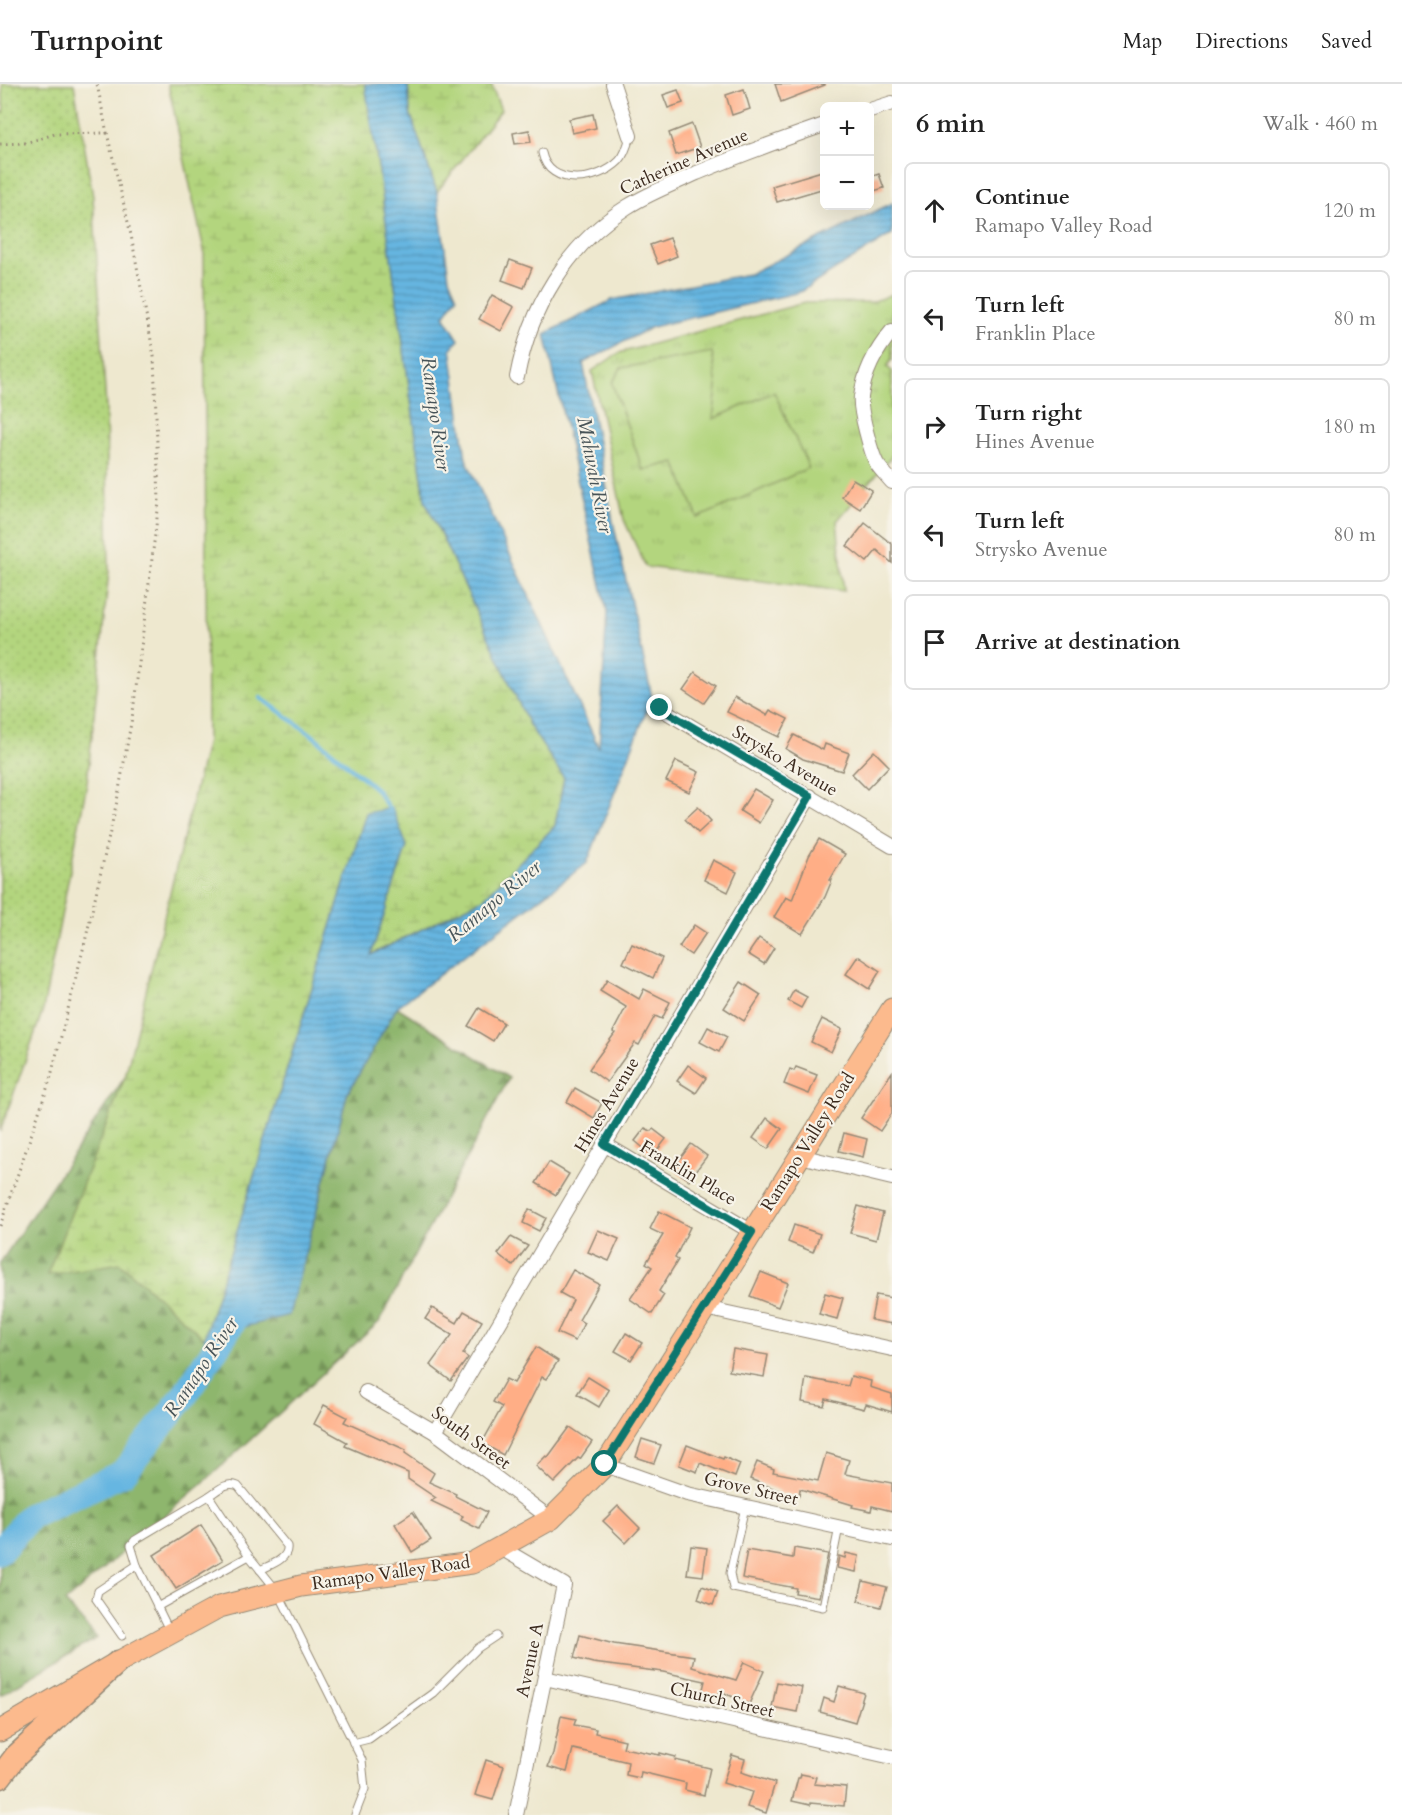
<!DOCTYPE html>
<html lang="en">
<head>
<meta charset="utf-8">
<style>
	:root { --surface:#fff; --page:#f6f6f6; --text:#222; --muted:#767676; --line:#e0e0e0 }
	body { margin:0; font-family:Cardo,serif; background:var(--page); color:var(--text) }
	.controls { position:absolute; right:18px; top:18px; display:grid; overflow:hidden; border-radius:9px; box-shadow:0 6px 24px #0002 }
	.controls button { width:54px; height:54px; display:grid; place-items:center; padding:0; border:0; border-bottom:2px solid var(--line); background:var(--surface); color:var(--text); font:30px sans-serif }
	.stop { position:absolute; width:18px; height:18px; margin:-14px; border:4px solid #0f766e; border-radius:50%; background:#fff }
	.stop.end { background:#0f766e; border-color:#fff; box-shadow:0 2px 6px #0008 }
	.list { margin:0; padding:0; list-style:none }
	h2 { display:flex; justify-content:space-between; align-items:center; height:78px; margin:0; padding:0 24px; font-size:26px }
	h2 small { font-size:20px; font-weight:400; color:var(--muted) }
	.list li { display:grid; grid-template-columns:39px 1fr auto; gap:18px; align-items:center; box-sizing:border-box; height:96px; margin:0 12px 12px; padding:0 12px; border:2px solid var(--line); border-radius:9px }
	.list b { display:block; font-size:22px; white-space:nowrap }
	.list p { margin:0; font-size:20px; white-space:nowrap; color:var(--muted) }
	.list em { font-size:20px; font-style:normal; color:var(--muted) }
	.icon { flex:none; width:33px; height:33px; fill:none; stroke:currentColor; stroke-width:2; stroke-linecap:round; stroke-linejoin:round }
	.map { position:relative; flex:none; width:892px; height:1731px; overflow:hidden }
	header { display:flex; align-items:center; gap:36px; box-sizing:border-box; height:84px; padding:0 30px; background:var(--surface); border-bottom:2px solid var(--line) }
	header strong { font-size:28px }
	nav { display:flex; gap:33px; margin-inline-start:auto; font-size:21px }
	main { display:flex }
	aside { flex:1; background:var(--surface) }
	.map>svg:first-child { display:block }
</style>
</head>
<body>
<header>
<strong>Turnpoint</strong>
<nav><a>Map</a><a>Directions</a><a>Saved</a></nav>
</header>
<main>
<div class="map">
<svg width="892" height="1731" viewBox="0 0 892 1731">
	<defs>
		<pattern id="grass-dots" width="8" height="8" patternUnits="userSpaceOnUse" patternTransform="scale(1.5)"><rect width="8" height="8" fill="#b3d57e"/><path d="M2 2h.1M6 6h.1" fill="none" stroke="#9bb76c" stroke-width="1.8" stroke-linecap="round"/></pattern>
		<pattern id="forest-firs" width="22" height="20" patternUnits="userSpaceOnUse" patternTransform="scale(1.5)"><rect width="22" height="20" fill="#8eb66d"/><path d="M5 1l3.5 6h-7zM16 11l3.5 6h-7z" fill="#759459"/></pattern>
		<pattern id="wetland-marsh" width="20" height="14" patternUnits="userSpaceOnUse" patternTransform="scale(1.5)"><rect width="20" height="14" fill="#b3d57e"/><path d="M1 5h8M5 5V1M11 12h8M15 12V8" fill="none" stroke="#9bb76c"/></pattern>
		<pattern id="park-tufts" width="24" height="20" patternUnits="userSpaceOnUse" patternTransform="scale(1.5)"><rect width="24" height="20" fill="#b3d57e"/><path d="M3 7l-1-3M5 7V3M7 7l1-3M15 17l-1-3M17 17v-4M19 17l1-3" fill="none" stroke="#9bb76c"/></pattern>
		<pattern id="water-rules" width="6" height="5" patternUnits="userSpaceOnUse" patternTransform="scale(1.5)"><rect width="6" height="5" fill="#66b6e1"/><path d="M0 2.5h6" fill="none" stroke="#5594b6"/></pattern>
	</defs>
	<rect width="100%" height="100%" fill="#f7f3e8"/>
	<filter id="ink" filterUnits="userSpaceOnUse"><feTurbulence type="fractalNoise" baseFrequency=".0167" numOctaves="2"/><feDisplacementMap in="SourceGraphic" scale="12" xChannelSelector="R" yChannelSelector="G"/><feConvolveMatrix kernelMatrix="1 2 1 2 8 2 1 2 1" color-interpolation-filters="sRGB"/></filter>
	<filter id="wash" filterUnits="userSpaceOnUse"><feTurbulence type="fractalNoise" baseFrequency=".008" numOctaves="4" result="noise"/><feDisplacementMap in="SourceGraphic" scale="24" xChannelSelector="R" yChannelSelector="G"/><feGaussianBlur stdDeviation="1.35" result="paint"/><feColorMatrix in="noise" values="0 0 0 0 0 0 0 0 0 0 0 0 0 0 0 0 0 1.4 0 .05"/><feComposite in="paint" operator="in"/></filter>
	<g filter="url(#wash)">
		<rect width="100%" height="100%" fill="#eee8cf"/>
		<polygon fill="url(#grass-dots)" stroke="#77804e" stroke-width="1.5" points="2,0 74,0 93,113 106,324 109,487 87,699 43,926 0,1048 0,28 4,29"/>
		<polygon fill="url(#forest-firs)" stroke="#647046" stroke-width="1.5" points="397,923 509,994 379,1238 214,1389 65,1518 97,1554 0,1611 0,1179 125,993 48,1190 120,1179 204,1254 289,1230 347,1011"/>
		<g fill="url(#wetland-marsh)" stroke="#77804e" stroke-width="1.5">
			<polygon points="168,0 365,0 379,88 425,416 529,641 564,694 555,742 484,814 370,871 407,762 366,729 204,1254 120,1179 47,1191 125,993 207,657 204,166"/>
			<polygon points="408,0 491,0 501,26 437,108 410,29"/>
		</g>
		<polygon fill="url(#park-tufts)" stroke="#77804e" stroke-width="1.5" points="892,210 892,275 887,283 892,287 892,372 837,437 844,507 646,483 624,436 592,287 619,269 804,219 872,218"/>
		<polygon fill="#b3d57e" stroke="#77804e" stroke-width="1.5" points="712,268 717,303 713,335 774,308 809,384 698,434 675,378 643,386 612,299 621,284"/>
		<polygon fill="url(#water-rules)" stroke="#507080" stroke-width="1.5" points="365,0 408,0 410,29 437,108 449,194 457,213 444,232 459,256 451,264 466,375 599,664 607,528 545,250 612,216 749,190 892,119 892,150 800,208 652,243 583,279 613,438 652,613 587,779 397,923 347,1011 289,1231 204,1254 366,729 392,724 407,762 371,871 484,814 555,742 564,694 529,641 425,416 379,88"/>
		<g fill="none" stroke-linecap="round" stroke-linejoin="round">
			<polyline stroke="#66b6e1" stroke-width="4.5" points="261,614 311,650 376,705 391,728"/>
			<polyline stroke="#66b6e1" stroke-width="27" points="0,1467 30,1432 123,1389 182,1315 239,1228 242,1217"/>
		</g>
		<g id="blocks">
			<g fill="#ffae86">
				<polygon points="775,0 825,0 825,1 781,18"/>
				<polygon points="744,5 750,25 732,31 726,11"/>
				<polygon points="678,6 683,19 668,24 663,11"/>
				<polygon points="593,30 596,44 572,49 569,35"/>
				<polygon points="692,40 700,63 676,71 669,49"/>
				<polygon points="529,46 531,58 515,60 513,49"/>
				<polygon points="825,86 825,104 777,118 772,102"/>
				<polygon points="879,90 884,104 870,108 870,93"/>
				<polygon points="670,154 677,172 658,180 650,161"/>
				<polygon points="510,176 532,184 524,204 502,196"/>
				<polygon points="492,211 514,223 501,247 479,235"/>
				<polygon points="853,395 872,406 860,425 842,413"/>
				<polygon points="865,439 892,460 892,479 877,466 867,478 847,462"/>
				<polygon points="695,588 716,602 704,619 683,605"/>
				<polygon points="735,613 767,631 770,626 788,635 779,653 727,628"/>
				<polygon points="794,651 823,666 825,660 849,669 842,687 803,675 786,665"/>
				<polygon points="874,667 889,682 867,705 852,690"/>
				<polygon points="676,677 699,688 689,708 666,697"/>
				<polygon points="754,705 773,716 759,739 740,727"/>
				<polygon points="698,723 711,737 698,749 685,735"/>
				<polygon points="819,755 845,770 830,796 832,796 825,813 802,850 774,833 786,813 792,816 809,772"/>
				<polygon points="713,776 737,788 728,808 704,796"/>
				<polygon points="694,841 706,849 691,871 679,863"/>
				<polygon points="759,854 774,864 764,880 748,870"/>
				<polygon points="632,860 662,874 653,894 623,879"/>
				<polygon points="858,872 880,887 869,905 846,890"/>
				<polygon points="607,896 639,915 644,905 670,918 662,935 655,932 639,961 635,959 607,998 589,985 615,949 613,948 626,923 600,907"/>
				<polygon points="741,898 761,911 744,937 724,924"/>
				<polygon points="794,906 807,913 801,924 788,917"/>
				<polygon points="479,924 504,939 493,957 468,942"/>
				<polygon points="822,935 842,945 831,968 811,958"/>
				<polygon points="708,943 727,953 719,968 700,958"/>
				<polygon points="688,981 706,994 696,1009 677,997"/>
				<polygon points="796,983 817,991 809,1010 784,1000 790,985 794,987"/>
				<polygon points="892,988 892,1029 880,1047 861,1034"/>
				<polygon points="575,1004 602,1019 594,1034 567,1018"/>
				<polygon points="767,1034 782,1045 768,1065 753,1054"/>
				<polygon points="645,1044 651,1047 653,1045 666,1055 653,1072 635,1057"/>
				<polygon points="844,1049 867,1055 863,1073 839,1067"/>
				<polygon points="691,1060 707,1072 689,1096 673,1084"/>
				<polygon points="549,1078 569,1090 556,1111 536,1099"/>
				<polygon points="858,1122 883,1129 876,1156 850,1149"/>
				<polygon points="529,1125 546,1134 539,1147 523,1139"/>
				<polygon points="659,1127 690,1143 675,1174 678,1176 659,1207 664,1211 652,1230 630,1215 652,1183 646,1179 663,1151 650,1145"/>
				<polygon points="794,1141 820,1150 813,1168 788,1158"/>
				<polygon points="598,1146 619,1155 609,1177 588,1168"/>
				<polygon points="511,1153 528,1162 513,1182 498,1170"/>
				<polygon points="573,1186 599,1200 579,1236 584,1239 575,1257 557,1249 573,1216 560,1209"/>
				<polygon points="761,1188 788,1199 778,1223 750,1212"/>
				<polygon points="825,1209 843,1214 837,1235 819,1230"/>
				<polygon points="876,1211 892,1214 892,1240 871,1236"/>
				<polygon points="432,1224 457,1239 464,1227 482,1237 463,1270 468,1274 451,1297 430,1281 452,1251 425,1235"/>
				<polygon points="626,1249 642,1259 631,1276 615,1267"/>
				<polygon points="536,1263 558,1277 546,1295 542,1293 503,1371 482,1359 502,1323 493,1318 506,1295 514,1299"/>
				<polygon points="733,1265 768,1271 764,1293 729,1287"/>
				<polygon points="851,1292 871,1297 870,1303 892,1310 892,1328 866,1320 864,1325 826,1315 824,1322 802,1318 806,1294 848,1302"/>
				<polygon points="588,1293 609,1306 599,1323 577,1310"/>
				<polygon points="324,1321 347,1333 344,1338 406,1366 405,1369 434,1389 429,1398 456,1410 455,1412 487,1428 479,1445 461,1436 463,1432 431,1417 436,1414 408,1395 408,1389 345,1362 347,1358 314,1340"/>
				<polygon points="570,1343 592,1358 580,1375 578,1374 554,1399 536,1382 546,1372 548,1373"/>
				<polygon points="642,1355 661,1361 654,1379 636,1373"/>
				<polygon points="687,1361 723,1375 724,1373 740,1380 735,1393 700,1379 697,1388 679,1381"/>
				<polygon points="826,1369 849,1376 845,1390 892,1399 892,1427 872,1422 871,1427 852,1423 853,1421 800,1405 799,1412 779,1409 780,1407 750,1395 757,1378 774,1385 773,1388 818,1397"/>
				<polygon points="618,1422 640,1444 626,1459 603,1437"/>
				<polygon points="413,1428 431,1456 412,1468 395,1440"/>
				<polygon points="201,1441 223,1476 176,1505 154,1471"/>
				<polygon points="691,1462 707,1464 703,1492 687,1490"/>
				<polygon points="794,1464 828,1470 819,1513 795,1509 796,1504 742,1494 747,1466 793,1474"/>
				<polygon points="846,1469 859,1472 856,1488 837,1484 839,1472 845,1474"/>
				<polygon points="863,1497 887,1503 881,1523 858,1517"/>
				<polygon points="702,1502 718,1508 713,1521 698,1515"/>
				<polygon points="580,1551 614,1560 694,1572 692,1583 736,1596 744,1578 764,1587 749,1620 720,1607 718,1614 702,1609 705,1597 663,1588 593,1579 574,1574"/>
				<polygon points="777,1598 802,1603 797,1628 772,1623"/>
				<polygon points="839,1602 864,1609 855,1638 820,1628 824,1614 834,1618"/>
				<polygon points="561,1632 576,1635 574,1641 596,1645 595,1649 625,1656 623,1664 660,1671 660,1669 676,1673 675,1676 710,1684 704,1711 685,1706 686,1699 641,1688 640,1694 626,1691 628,1678 591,1669 573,1665 567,1688 548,1683 553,1669"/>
				<polygon points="732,1671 745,1675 741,1688 775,1699 766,1729 747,1723 752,1708 723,1699"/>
				<polygon points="486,1676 504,1682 493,1716 475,1711"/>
				<polygon points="801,1690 816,1693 814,1700 846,1703 844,1722 810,1719 810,1721 792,1717 798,1694 800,1694"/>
			</g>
		</g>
	</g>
	<g filter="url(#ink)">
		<use href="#blocks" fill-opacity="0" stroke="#948976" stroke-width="1.5"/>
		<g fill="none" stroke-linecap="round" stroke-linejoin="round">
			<g stroke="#948976" stroke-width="9">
				<g id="service">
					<path d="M542,69C549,104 598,98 619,77C625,71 628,60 630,52"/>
					<path d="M209,1412C218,1406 227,1397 238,1402L287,1462C289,1475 270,1481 260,1486"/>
					<polyline points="745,1423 730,1489 733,1504 823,1523 839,1443"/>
					<polyline points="157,1523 249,1472"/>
					<polyline points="169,1546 137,1481 131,1461 135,1456 209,1412 249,1472 278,1508 362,1676 365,1705 355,1731"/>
					<polyline points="122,1552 96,1515 98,1507 137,1481"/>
					<polyline points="353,1659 369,1655 433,1609 478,1564 496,1552"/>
				</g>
			</g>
			<g stroke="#948976" stroke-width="16">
				<g id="minor">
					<polyline points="613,0 630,52"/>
					<polyline points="870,26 892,19"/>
					<path d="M892,247C876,266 864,289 861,313C859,325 871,369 877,380C881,386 887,392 892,398"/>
					<path d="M517,293C530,224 567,161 627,123C649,109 673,100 697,89C739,71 781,56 824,41"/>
					<polyline points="660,624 892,762"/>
					<polyline points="604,1060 752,1148"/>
					<polyline points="800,1072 892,1094"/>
					<polyline points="705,1224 892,1265"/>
					<polyline points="366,1308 435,1348 551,1435"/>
					<polyline points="435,1348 810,712"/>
					<polyline points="605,1381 687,1410 892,1455"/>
					<polyline points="501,1464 564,1501 516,1731"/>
					<polyline points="545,1594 892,1673"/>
				</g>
			</g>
			<g stroke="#948976" stroke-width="23">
				<polyline id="primary" points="0,1647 118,1578 219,1523 301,1502 472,1479 551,1435 605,1381 705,1224 892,925"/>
			</g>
			<g stroke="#948976" stroke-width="25">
				<polyline id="trunk" points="0,1693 16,1672 118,1578"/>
			</g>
			<g stroke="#948976" stroke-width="3" stroke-dasharray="1.5 4.5" stroke-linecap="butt">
				<polyline points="0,60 25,59 55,50 107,49 97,0"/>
				<polyline points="0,1142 50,996 85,858 117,717 133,628 159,418 154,272 131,151 107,49"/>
			</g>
			<use href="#service" stroke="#fff" stroke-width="7"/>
			<use href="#minor" stroke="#fff" stroke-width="14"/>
			<use href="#primary" stroke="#fcba8d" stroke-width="21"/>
			<use href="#trunk" stroke="#fcba8d" stroke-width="22"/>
		</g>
	</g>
	<g fill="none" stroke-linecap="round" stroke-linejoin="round" filter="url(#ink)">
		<polyline stroke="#0f766e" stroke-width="8" points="605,1380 752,1148 604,1060 810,712 660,624"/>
	</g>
	<g text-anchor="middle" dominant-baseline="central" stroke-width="4.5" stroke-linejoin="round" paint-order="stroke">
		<g font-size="18" fill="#3b2a1e" stroke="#f7f3e8">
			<text transform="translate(684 78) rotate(-24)">Catherine Avenue</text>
			<text transform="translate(785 677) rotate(31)">Strysko Avenue</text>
			<text transform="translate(607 1021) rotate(-59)">Hines Avenue</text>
			<text transform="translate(808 1058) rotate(-58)">Ramapo Valley Road</text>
			<text transform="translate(688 1089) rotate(31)">Franklin Place</text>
			<text transform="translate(471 1354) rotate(36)">South Street</text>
			<text transform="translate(751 1405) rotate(13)">Grove Street</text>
			<text transform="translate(391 1489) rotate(-8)">Ramapo Valley Road</text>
			<text transform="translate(530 1576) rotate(-78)">Avenue A</text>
			<text transform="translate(722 1616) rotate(13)">Church Street</text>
		</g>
		<g font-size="20" font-style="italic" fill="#485458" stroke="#f7f3e8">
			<text transform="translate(436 330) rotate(82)">Ramapo River</text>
			<text transform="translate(595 391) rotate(79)">Mahwah River</text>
			<text transform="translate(494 817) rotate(-40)">Ramapo River</text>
			<text transform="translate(201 1283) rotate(-56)">Ramapo River</text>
		</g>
	</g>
</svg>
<div class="controls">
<button>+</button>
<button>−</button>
</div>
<div class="stop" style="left:605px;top:1380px"></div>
<div class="stop end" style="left:660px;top:624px"></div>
</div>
<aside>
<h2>6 min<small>Walk · 460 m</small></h2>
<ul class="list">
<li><svg class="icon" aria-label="ahead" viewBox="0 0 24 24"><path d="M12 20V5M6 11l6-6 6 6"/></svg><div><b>Continue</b><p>Ramapo Valley Road</p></div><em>120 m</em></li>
<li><svg class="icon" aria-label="left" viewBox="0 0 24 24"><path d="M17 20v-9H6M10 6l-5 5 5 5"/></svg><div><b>Turn left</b><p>Franklin Place</p></div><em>80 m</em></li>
<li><svg class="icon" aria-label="right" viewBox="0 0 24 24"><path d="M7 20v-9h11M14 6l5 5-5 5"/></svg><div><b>Turn right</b><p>Hines Avenue</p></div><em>180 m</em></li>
<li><svg class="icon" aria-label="left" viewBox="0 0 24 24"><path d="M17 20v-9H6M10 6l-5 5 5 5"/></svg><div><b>Turn left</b><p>Strysko Avenue</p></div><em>80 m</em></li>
<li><svg class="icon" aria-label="arrive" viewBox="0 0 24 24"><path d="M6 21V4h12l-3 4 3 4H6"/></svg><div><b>Arrive at destination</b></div></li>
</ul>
</aside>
</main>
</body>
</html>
